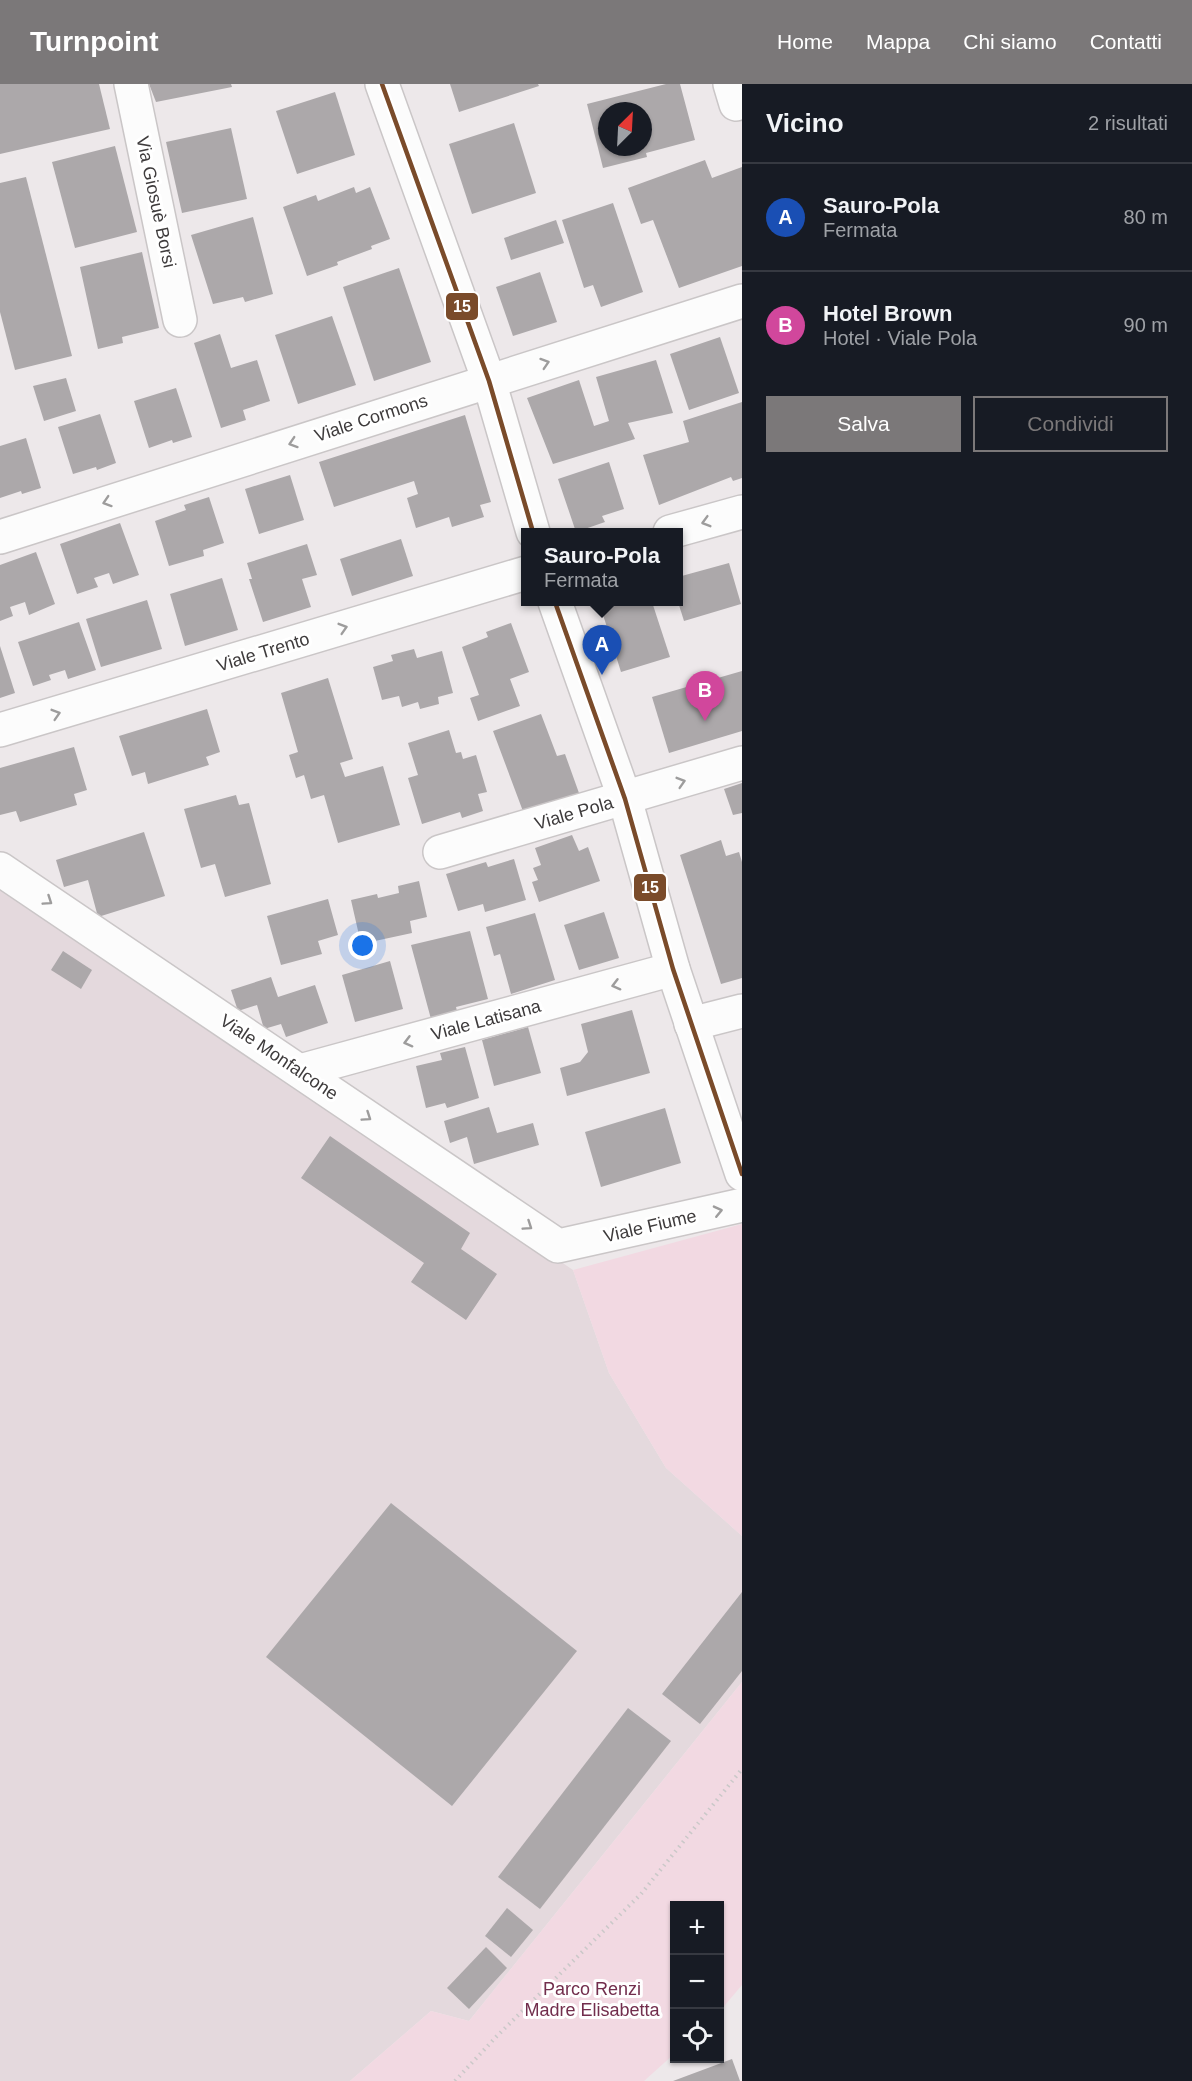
<!DOCTYPE html>
<html lang="it">
<head>
<meta charset="utf-8">
<style>
	:root { --surface:#171b24; --page:#20242c; --text:#f1f3f6; --muted:#9ea1a6; --line:#363941; --accent:#7b7879 }
	body { margin:0; font-family:Helvetica,sans-serif; background:var(--page); color:var(--text) }
	.controls { position:absolute; right:18px; bottom:18px; display:grid; overflow:hidden; border-radius:0px; box-shadow:0 2px 4px #0004 }
	.controls button { width:54px; height:54px; display:grid; place-items:center; padding:0; border:0; border-bottom:2px solid var(--line); background:var(--surface); color:var(--text); font:30px sans-serif }
	.compass { position:absolute; left:598px; top:18px; width:54px; height:54px; border-radius:50%; background:var(--surface); box-shadow:0 2px 4px #0004; rotate:24deg }
	.you { position:absolute; left:363px; top:862px; width:21px; height:21px; margin:-15px; border:4px solid #fff; border-radius:50%; background:#1a73e8; box-shadow:0 0 0 9px #1a73e833 }
	.badge { display:grid; place-items:center; width:39px; height:39px; border-radius:50%; background:var(--accent); color:#fff; font-size:20px; font-weight:700 }
	.pin { position:absolute; translate:-50% -50px; filter:drop-shadow(0 2px 3px #0008) }
	.pin::after { content:''; position:absolute; top:32px; width:21px; height:18px; background:inherit; clip-path:polygon(0 0,100% 0,50% 100%) }
	.popup { position:absolute; left:521px; top:444px; width:162px; height:78px; box-sizing:border-box; display:grid; place-content:center; border-radius:0px; background:var(--surface); filter:drop-shadow(0 2px 4px #0005); font-size:20px; white-space:nowrap; color:var(--muted) }
	.popup b { font-size:22px; color:var(--text) }
	.popup::after { content:''; position:absolute; left:50%; top:100%; margin-left:-12px; border:12px solid transparent; border-top-color:var(--surface) }
	.list { margin:0; padding:0; list-style:none }
	h2 { display:flex; justify-content:space-between; align-items:center; height:78px; margin:0; padding:0 24px; font-size:26px }
	h2 small { font-size:20px; font-weight:400; color:var(--muted) }
	.list li { display:grid; grid-template-columns:39px 1fr auto; gap:18px; align-items:center; box-sizing:border-box; height:108px; padding:0 24px; border-top:2px solid var(--line) }
	.list b { display:block; font-size:22px; white-space:nowrap }
	.list p { margin:0; font-size:20px; white-space:nowrap; color:var(--muted) }
	.list em { font-size:20px; font-style:normal; color:var(--muted) }
	.actions { display:flex; gap:12px; padding:18px 24px }
	.actions a { flex:1; padding:14px 0; border:2px solid var(--accent); border-radius:0px; text-align:center; font-size:21px; color:var(--accent) }
	.actions .main { background:var(--accent); color:#fff }
	.icon { flex:none; width:33px; height:33px; fill:none; stroke:currentColor; stroke-width:2; stroke-linecap:round; stroke-linejoin:round }
	.map { position:relative; flex:none; width:742px; height:1997px; overflow:hidden }
	header { display:flex; align-items:center; gap:36px; box-sizing:border-box; height:84px; padding:0 30px; background:var(--accent); color:#fff }
	header strong { font-size:28px }
	nav { display:flex; gap:33px; margin-inline-start:auto; font-size:21px }
	main { display:flex }
	aside { flex:1; background:var(--surface) }
	.map>svg:first-child { display:block }
</style>
</head>
<body>
<header>
<strong>Turnpoint</strong>
<nav><a>Home</a><a>Mappa</a><a>Chi siamo</a><a>Contatti</a></nav>
</header>
<main>
<div class="map">
<svg width="742" height="1997" viewBox="0 0 742 1997">
	<rect width="100%" height="100%" fill="#ede8ea"/>
	<polygon fill="#e4d9dd" points="0,796 573,1186 609,1289 666,1384 742,1452 742,1598 469,1937 431,1927 350,1997 0,1997"/>
	<g fill="#f2d9e2">
		<polygon points="742,1140 742,1452 666,1384 609,1289 573,1186"/>
		<polygon points="742,1598 742,1901 720,1927 720,1822 674,1822 674,1970 644,1997 350,1997 431,1927 469,1937"/>
	</g>
	<g fill="#aca8aa" fill-rule="evenodd">
		<polygon points="0,0 99,0 110,45 0,70"/>
		<polygon points="149,0 231,0 232,3 156,18"/>
		<polygon points="450,0 538,0 539,2 459,28"/>
		<path d="M666,0H680L695,56L646,69L647,73L603,84L587,20ZM607,27H643V63H607Z"/>
		<polygon points="335,8 355,71 297,90 276,27"/>
		<polygon points="514,39 536,109 472,130 449,60"/>
		<polygon points="231,44 247,115 182,129 166,58"/>
		<polygon points="115,62 137,148 75,164 52,78"/>
		<polygon points="705,76 712,94 742,83 742,182 679,204 653,136 641,140 628,104"/>
		<polygon points="26,93 72,272 15,286 0,228 0,99"/>
		<polygon points="354,103 356,109 370,103 390,155 371,162 372,165 337,178 338,181 307,192 283,123 316,111 318,117"/>
		<polygon points="613,119 643,208 601,223 593,201 584,204 562,136"/>
		<polygon points="253,133 273,210 245,218 243,213 213,220 191,151"/>
		<polygon points="556,136 564,159 511,176 504,154"/>
		<polygon points="142,168 159,244 122,253 123,259 98,265 80,183"/>
		<polygon points="399,184 431,278 374,297 343,203"/>
		<polygon points="540,188 557,238 513,252 496,203"/>
		<polygon points="332,232 356,301 298,320 275,251"/>
		<polygon points="220,250 231,284 257,276 270,317 243,326 246,336 221,344 194,259"/>
		<polygon points="720,253 739,309 689,326 670,270"/>
		<polygon points="656,276 673,329 628,339 635,355 553,380 527,314 579,296 594,342 609,337 596,293"/>
		<polygon points="66,294 76,327 44,337 33,302"/>
		<polygon points="176,304 192,353 173,359 172,356 149,364 134,317"/>
		<polygon points="742,318 742,394 733,397 731,393 659,421 643,371 689,358 683,337"/>
		<polygon points="100,330 116,379 97,386 96,383 73,390 58,343"/>
		<polygon points="465,331 491,418 480,421 484,433 452,443 449,433 416,444 407,414 418,410 414,397 334,423 319,378"/>
		<polygon points="26,354 41,404 22,410 21,407 0,414 0,362"/>
		<polygon points="609,378 624,425 602,432 605,438 576,448 558,395"/>
		<polygon points="290,391 304,436 259,450 245,405"/>
		<polygon points="209,413 224,459 203,466 204,472 169,482 155,437 186,426 184,421"/>
		<polygon points="120,439 139,491 113,500 109,489 94,494 98,503 77,510 60,460"/>
		<polygon points="401,455 413,492 352,512 340,475"/>
		<polygon points="307,460 317,491 302,495 311,523 263,538 249,495 252,495 247,479"/>
		<polygon points="36,468 55,520 29,531 25,518 10,523 13,532 0,537 0,481"/>
		<polygon points="729,479 741,520 684,537 678,518 678,493"/>
		<polygon points="222,494 238,546 185,562 170,510"/>
		<polygon points="147,516 162,565 101,583 86,535"/>
		<polygon points="599,518 652,518 670,573 621,588"/>
		<polygon points="79,538 96,586 68,595 65,586 49,591 51,596 33,602 18,558"/>
		<polygon points="511,539 529,588 510,595 520,622 478,637 470,614 479,611 462,563 488,553 486,548"/>
		<polygon points="0,562 15,609 0,614"/>
		<polygon points="414,565 417,574 442,567 453,609 438,613 439,620 420,625 418,618 402,623 399,612 382,616 373,583 393,577 391,571"/>
		<polygon points="742,587 742,647 669,669 652,613"/>
		<polygon points="328,594 353,675 340,679 345,693 383,682 400,741 338,759 324,711 311,715 304,691 296,694 289,671 298,668 281,609"/>
		<polygon points="207,625 220,668 206,673 209,681 148,700 145,688 132,692 119,652"/>
		<polygon points="541,630 557,672 565,670 579,709 524,730 493,647"/>
		<polygon points="449,646 456,669 461,668 463,675 476,671 487,708 478,710 483,727 462,734 460,728 422,740 408,694 418,691 408,659"/>
		<polygon points="74,663 87,706 74,710 77,721 20,738 16,727 0,731 0,684"/>
		<polygon points="742,699 742,729 733,731 724,705"/>
		<polygon points="236,711 239,721 249,719 271,800 225,813 215,780 201,784 184,725"/>
		<polygon points="144,748 165,812 98,833 88,796 64,803 56,776"/>
		<polygon points="572,751 579,767 588,763 600,797 539,818 532,798 538,796 533,784 541,781 535,764"/>
		<polygon points="721,756 726,772 739,768 742,778 742,894 721,900 680,771"/>
		<polygon points="514,775 526,816 485,828 483,820 458,827 446,790 486,778 488,783"/>
		<polygon points="419,797 427,833 410,837 412,849 361,860 351,816 377,810 378,814 399,809 398,802"/>
		<polygon points="328,815 338,851 318,857 322,870 281,881 267,832"/>
		<polygon points="604,828 619,874 579,886 564,841"/>
		<polygon points="535,829 555,896 511,910 500,870 494,872 486,843"/>
		<polygon points="470,847 488,915 456,923 457,927 431,935 411,861"/>
		<polygon points="63,867 92,886 81,905 51,886"/>
		<polygon points="390,877 403,925 355,938 342,891"/>
		<polygon points="271,893 278,913 315,901 328,939 286,953 281,940 264,945 257,921 238,927 231,906"/>
		<polygon points="632,926 650,989 567,1012 560,984 580,978 588,968 581,940"/>
		<polygon points="528,943 541,989 494,1002 482,956"/>
		<polygon points="465,963 479,1014 447,1024 445,1019 426,1024 416,982 442,976 440,969"/>
		<polygon points="489,1023 497,1049 533,1039 539,1061 474,1080 467,1053 450,1059 444,1037"/>
		<polygon points="665,1024 681,1079 601,1103 585,1048"/>
		<polygon points="330,1052 470,1149 461,1165 497,1190 466,1236 411,1198 424,1179 301,1094"/>
		<polygon points="391,1419 577,1567 452,1722 266,1573"/>
		<polygon points="742,1508 742,1587 700,1640 662,1610"/>
		<polygon points="628,1624 671,1657 540,1825 498,1793"/>
		<polygon points="507,1824 533,1846 511,1873 485,1852"/>
		<polygon points="486,1863 507,1884 469,1925 447,1904"/>
		<polygon points="732,1975 740,1997 673,1997"/>
	</g>
	<g fill="none" stroke-linecap="round" stroke-linejoin="round">
		<g stroke="#cac6c7" stroke-width="36">
			<g id="minor">
				<polyline points="131,0 180,236"/>
				<polyline points="382,0 489,297 533,448"/>
				<polyline points="730,0 736,20"/>
				<polyline points="670,448 742,428"/>
				<polyline points="0,453 742,217"/>
				<polyline points="555,518 625,715 673,885 742,1090"/>
				<polyline points="0,646 526,489"/>
				<polyline points="440,768 742,679"/>
				<polyline points="0,785 558,1162 742,1121"/>
				<polyline points="691,940 742,927"/>
				<polyline points="300,987 673,885"/>
			</g>
		</g>
		<polyline stroke="#cac8c8" stroke-width="4" stroke-dasharray="1.5 4.5" stroke-linecap="butt" points="455,1997 496,1953 641,1810 742,1685"/>
		<use href="#minor" stroke="#fcfcfc" stroke-width="33"/>
		<g stroke="#fff" stroke-width="9">
			<g id="bus-1">
				<polyline points="382,0 489,297 533,448"/>
				<polyline points="555,518 625,715 673,885 742,1090"/>
			</g>
		</g>
		<use href="#bus-1" stroke="#7a4b2a" stroke-width="4.5"/>
	</g>
	<defs><path id="oneway-chevron" d="M-2-3.5L2.5 0L-2 3.5" fill="none" stroke-width="1.6" stroke-linecap="round" stroke-linejoin="round" transform="scale(1.5)"/></defs>
	<g stroke="#9d9c9c">
		<use href="#oneway-chevron" transform="translate(545 279) rotate(-18)"/>
		<use href="#oneway-chevron" transform="translate(293 359) rotate(162)"/>
		<use href="#oneway-chevron" transform="translate(107 418) rotate(162)"/>
		<use href="#oneway-chevron" transform="translate(706 438) rotate(164)"/>
		<use href="#oneway-chevron" transform="translate(343 544) rotate(-17)"/>
		<use href="#oneway-chevron" transform="translate(56 630) rotate(-17)"/>
		<use href="#oneway-chevron" transform="translate(681 698) rotate(-17)"/>
		<use href="#oneway-chevron" transform="translate(48 817) rotate(34)"/>
		<use href="#oneway-chevron" transform="translate(616 901) rotate(165)"/>
		<use href="#oneway-chevron" transform="translate(408 958) rotate(165)"/>
		<use href="#oneway-chevron" transform="translate(367 1033) rotate(34)"/>
		<use href="#oneway-chevron" transform="translate(718 1127) rotate(-13)"/>
		<use href="#oneway-chevron" transform="translate(528 1142) rotate(34)"/>
	</g>
	<g text-anchor="middle" dominant-baseline="central" stroke-width="6" stroke-linejoin="round" paint-order="stroke">
		<g font-size="18" fill="#3e3b3c" stroke="#fff">
			<text transform="translate(156 118) rotate(78)">Via Giosuè Borsi</text>
			<text transform="translate(371 334) rotate(-18)">Viale Cormons</text>
			<text transform="translate(263 568) rotate(-17)">Viale Trento</text>
			<text transform="translate(574 729) rotate(-16)">Viale Pola</text>
			<text transform="translate(486 936) rotate(-15)">Viale Latisana</text>
			<text transform="translate(279 973) rotate(34)">Viale Monfalcone</text>
			<text transform="translate(650 1142) rotate(-13)">Viale Fiume</text>
		</g>
		<g font-size="18" fill="#722e4d" stroke="#fff">
			<text x="592" y="1905">Parco Renzi<tspan x="592" dy="21">Madre Elisabetta</tspan></text>
		</g>
	</g>
	<g stroke="#fff" stroke-width="2">
		<rect x="445" y="208" width="34" height="29" rx="6" fill="#7a4b2a"/>
		<rect x="633" y="789" width="34" height="29" rx="6" fill="#7a4b2a"/>
	</g>
	<g font-size="16" text-anchor="middle" font-weight="bold" fill="#fff">
		<text x="462" y="228">15</text>
		<text x="650" y="809">15</text>
	</g>
</svg>
<div class="controls">
<button>+</button>
<button>−</button>
<button><svg class="icon" aria-label="locate" viewBox="0 0 24 24"><circle cx="12" cy="12" r="6"/><path d="M12 2v4M12 18v4M2 12h4M18 12h4"/></svg></button>
</div>
<svg class="compass" viewBox="-18 -18 36 36"><path d="M0-13l5 13h-10z" fill="#e53935"/><path d="M0 13l5-13h-10z" fill="#9ea1a6"/></svg>
<div class="you"></div>
<div class="pin badge" style="left:602px;top:591px;background:#1a4fb4">A</div>
<div class="popup"><b>Sauro-Pola</b>Fermata</div>
<div class="pin badge" style="left:705px;top:637px;background:#d1479c">B</div>
</div>
<aside>
<h2>Vicino<small>2 risultati</small></h2>
<ul class="list">
<li><span class="badge" style="background:#1a4fb4">A</span><div><b>Sauro-Pola</b><p>Fermata</p></div><em>80 m</em></li>
<li><span class="badge" style="background:#d1479c">B</span><div><b>Hotel Brown</b><p>Hotel · Viale Pola</p></div><em>90 m</em></li>
</ul>
<div class="actions"><a class="main">Salva</a><a>Condividi</a></div>
</aside>
</main>
</body>
</html>
